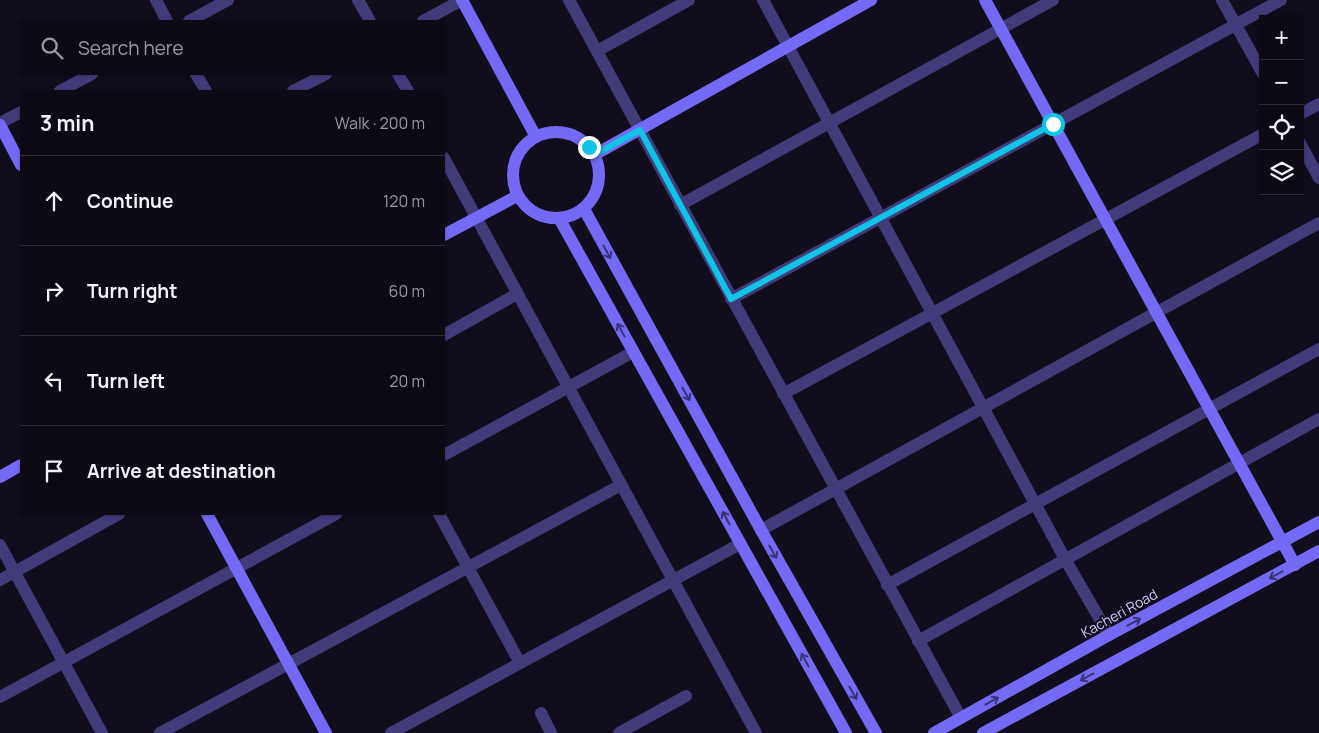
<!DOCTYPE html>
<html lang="en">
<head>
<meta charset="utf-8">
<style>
	:root { --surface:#0d0a16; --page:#16131f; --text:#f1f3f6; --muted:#9a9aa1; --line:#2d2b35 }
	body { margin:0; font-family:Manrope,sans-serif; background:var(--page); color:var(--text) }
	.controls { position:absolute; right:15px; top:15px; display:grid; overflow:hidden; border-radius:0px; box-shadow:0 1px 4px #0004 }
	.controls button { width:45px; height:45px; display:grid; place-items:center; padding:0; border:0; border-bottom:1px solid var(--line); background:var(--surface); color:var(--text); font:25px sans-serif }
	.stop { position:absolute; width:15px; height:15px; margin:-11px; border:4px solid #0ec5e6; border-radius:50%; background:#fff }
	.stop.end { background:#0ec5e6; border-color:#fff; box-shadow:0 1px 5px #0008 }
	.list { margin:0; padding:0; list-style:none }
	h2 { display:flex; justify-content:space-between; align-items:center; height:65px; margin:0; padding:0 20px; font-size:21px }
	h2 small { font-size:16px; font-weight:400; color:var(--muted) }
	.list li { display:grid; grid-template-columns:32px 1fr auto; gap:15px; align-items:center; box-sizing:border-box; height:90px; padding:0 20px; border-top:1px solid var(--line) }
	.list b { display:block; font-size:19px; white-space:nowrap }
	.list em { font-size:16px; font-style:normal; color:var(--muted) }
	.icon { flex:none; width:28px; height:28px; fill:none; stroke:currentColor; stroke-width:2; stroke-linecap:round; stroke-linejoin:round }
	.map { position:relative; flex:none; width:1319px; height:733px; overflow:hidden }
	.search { position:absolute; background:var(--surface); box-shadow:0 1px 4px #0004; left:20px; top:20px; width:425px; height:55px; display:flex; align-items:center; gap:12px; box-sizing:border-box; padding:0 18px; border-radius:0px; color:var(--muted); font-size:19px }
	.panel { position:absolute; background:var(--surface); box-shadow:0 1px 4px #0004; left:20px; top:90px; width:425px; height:425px; border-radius:0px }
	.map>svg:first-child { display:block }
</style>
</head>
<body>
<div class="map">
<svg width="1319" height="733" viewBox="0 0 1319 733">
	<rect width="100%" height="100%" fill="#110d1d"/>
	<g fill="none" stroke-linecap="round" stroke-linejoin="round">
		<g stroke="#413b7a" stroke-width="12">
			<polyline points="156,0 167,21"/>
			<polyline points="358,0 370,21"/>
			<polyline points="569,0 961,718"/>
			<polyline points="763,0 1065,559 1109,635"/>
			<polyline points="1222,0 1263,74"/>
			<polyline points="189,21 228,0"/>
			<polyline points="423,21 462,0"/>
			<polyline points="597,51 689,0"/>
			<polyline points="196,74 206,91"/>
			<polyline points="398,74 408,91"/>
			<polyline points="60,91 92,74"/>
			<polyline points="293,91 326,74"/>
			<polyline points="1300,114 1319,104"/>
			<polyline points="0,123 21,112"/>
			<polyline points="1300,143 1319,178"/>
			<polyline points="444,158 756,733"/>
			<polyline points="680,205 1053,0"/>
			<polyline points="731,299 1281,0"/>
			<polyline points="444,335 517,294"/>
			<polyline points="783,394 1263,134"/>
			<polyline points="444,455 633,352"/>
			<polyline points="439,514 520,663"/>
			<polyline points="761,530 1319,223"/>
			<polyline points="0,545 102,733"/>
			<polyline points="0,580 119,514"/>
			<polyline points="887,585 1319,349"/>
			<polyline points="918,641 1319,419"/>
			<polyline points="0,697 336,514"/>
			<polyline points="541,713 551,733"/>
			<polyline points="160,733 621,485"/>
			<polyline points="391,733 740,544"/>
			<polyline points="619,733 686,696"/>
		</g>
		<g stroke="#756af6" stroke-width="12">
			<polyline points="462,0 536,137"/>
			<polyline points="985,0 1295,565"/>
			<polyline points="0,125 21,165"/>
			<circle cx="556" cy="175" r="43"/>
			<polyline points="594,155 871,0"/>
			<polyline points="584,209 761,530 876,733"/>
			<polyline points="559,218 846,733"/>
			<polyline points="444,235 517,196"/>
			<polyline points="0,477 21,465"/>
			<polyline points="207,514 326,733"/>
			<polyline points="934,733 1109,635 1319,522"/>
			<polyline points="983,733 1319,551"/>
		</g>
	</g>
	<defs><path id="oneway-shaft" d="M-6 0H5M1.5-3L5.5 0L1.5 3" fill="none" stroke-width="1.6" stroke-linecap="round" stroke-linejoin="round" transform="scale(1.25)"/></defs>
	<g stroke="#393274">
		<use href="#oneway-shaft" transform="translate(607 252) rotate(61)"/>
		<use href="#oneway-shaft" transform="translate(621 330) rotate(-119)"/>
		<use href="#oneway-shaft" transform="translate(686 394) rotate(61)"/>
		<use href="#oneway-shaft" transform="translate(726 518) rotate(-119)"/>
		<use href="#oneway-shaft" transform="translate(773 552) rotate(60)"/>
		<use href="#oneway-shaft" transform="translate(1276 575) rotate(152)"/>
		<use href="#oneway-shaft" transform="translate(1134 622) rotate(-28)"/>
		<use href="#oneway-shaft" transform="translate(805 660) rotate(-119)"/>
		<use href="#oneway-shaft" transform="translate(1087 677) rotate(152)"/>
		<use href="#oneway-shaft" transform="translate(853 693) rotate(60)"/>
		<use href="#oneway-shaft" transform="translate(992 701) rotate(-29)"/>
	</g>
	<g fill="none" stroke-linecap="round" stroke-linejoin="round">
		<polyline stroke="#0ec5e6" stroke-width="6" points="589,147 594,155 640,130 731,299 1053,124"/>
	</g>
	<g text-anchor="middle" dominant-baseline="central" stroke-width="4" stroke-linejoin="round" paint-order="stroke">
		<g font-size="14" fill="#d5cdfc" stroke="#110d1d">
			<text transform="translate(1119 613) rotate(-29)">Kacheri Road</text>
		</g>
	</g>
</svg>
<div class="controls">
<button>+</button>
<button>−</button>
<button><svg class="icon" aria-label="locate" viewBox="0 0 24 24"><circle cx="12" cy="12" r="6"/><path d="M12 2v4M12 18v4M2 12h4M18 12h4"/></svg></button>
<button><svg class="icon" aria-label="layers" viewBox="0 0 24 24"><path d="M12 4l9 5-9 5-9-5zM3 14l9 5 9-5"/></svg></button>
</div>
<div class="stop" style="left:1053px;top:124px"></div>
<div class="stop end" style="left:589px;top:147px"></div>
<div class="search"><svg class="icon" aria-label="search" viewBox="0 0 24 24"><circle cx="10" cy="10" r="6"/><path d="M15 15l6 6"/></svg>Search here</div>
<section class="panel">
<h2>3 min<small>Walk · 200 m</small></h2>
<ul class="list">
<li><svg class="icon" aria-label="ahead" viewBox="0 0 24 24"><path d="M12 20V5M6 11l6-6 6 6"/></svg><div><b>Continue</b></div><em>120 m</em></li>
<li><svg class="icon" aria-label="right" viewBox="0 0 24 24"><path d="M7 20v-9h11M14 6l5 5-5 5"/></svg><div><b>Turn right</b></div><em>60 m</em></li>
<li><svg class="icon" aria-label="left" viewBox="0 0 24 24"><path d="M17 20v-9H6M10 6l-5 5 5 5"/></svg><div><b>Turn left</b></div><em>20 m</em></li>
<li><svg class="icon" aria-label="arrive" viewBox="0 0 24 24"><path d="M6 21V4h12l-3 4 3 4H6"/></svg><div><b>Arrive at destination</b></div></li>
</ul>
</section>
</div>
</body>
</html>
